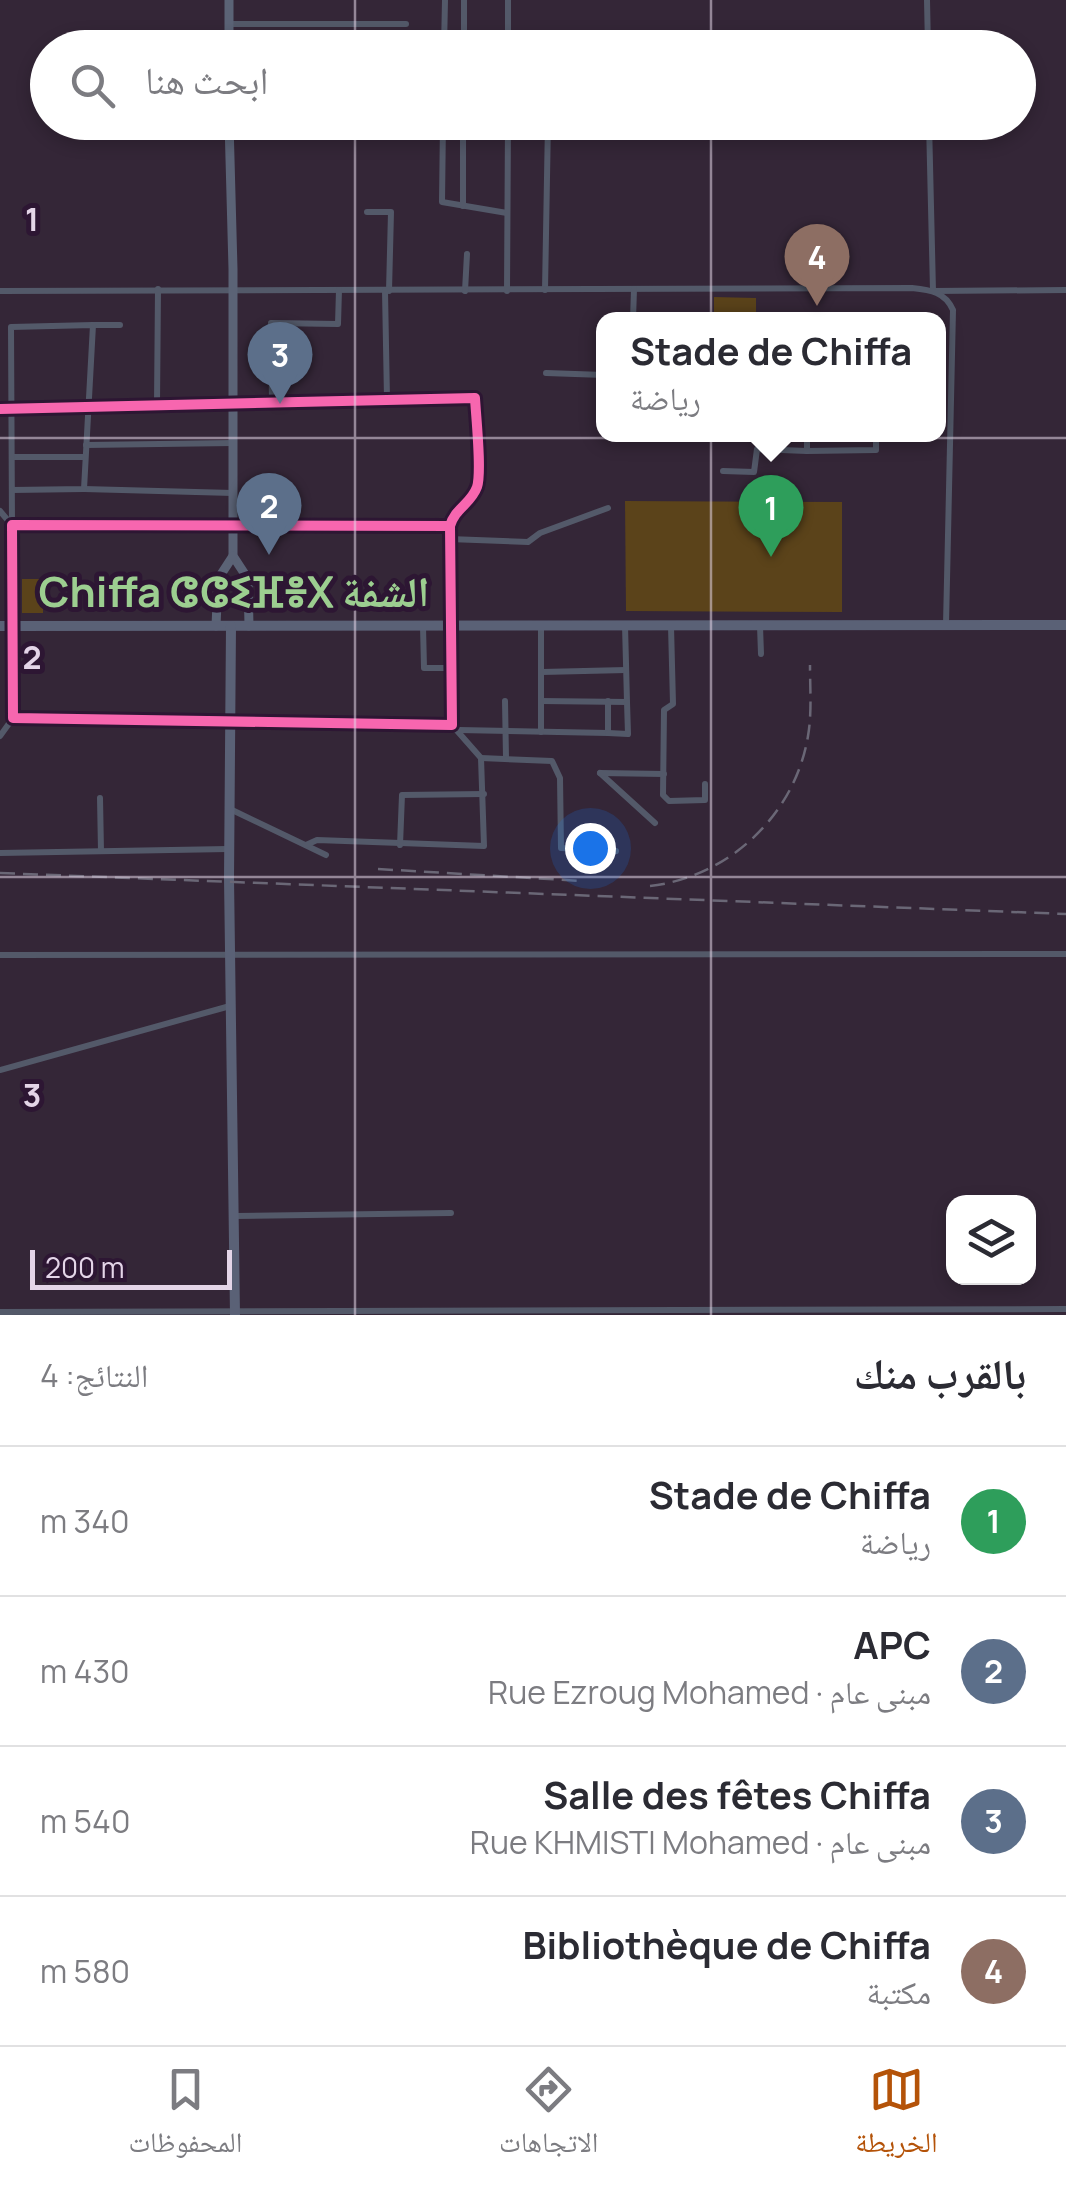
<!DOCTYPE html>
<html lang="ar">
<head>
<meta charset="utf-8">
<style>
	:root { --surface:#fff; --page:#f7f7f7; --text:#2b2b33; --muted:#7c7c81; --line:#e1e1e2; --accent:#b45309 }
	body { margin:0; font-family:Manrope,"Noto Naskh Arabic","Noto Sans Tifinagh",sans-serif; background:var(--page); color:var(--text); direction:rtl }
	.controls { position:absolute; right:30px; bottom:30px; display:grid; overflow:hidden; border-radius:20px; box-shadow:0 5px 15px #0003 }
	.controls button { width:90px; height:90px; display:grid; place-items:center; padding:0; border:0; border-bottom:2px solid var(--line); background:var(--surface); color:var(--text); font:50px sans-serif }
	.scale { position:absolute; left:30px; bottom:25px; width:202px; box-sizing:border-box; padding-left:10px; border:5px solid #e4d5e8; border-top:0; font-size:28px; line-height:35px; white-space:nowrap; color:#e4d5e8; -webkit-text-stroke:8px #2d1633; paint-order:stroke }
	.you { position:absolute; left:590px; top:848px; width:35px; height:35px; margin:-25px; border:8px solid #fff; border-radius:50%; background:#1a73e8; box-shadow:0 0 0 15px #1a73e833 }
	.badge { display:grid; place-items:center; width:65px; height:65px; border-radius:50%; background:var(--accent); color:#fff; font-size:32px; font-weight:700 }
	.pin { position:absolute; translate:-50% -82px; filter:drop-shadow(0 2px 5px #0008) }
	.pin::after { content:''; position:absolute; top:52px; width:35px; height:30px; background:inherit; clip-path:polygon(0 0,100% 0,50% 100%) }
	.popup { position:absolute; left:596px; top:312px; width:350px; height:130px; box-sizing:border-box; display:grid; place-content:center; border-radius:20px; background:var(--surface); filter:drop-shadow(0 2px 8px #0005); font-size:32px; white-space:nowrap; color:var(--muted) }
	.popup b { font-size:38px; color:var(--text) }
	.popup::after { content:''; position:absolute; left:50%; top:100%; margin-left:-20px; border:20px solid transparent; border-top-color:var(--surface) }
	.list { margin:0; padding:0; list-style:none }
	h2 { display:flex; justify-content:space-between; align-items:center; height:130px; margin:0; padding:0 40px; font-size:42px }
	h2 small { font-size:32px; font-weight:400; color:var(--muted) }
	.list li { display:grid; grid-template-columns:65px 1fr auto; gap:30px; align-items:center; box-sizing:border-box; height:150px; padding:0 40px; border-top:2px solid var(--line) }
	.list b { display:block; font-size:38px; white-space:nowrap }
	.list p { margin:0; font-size:32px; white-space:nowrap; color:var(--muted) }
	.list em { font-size:32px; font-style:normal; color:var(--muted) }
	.icon { flex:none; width:55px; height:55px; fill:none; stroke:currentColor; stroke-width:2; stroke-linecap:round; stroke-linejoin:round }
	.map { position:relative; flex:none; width:1066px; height:1315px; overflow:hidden; direction:ltr }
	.search { position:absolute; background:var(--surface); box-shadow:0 5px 15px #0003; left:30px; right:30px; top:30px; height:110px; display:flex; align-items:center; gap:25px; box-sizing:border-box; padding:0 35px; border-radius:55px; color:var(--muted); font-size:38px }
	.sheet { height:730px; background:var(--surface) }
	nav { display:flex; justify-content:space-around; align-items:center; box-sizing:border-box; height:140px; border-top:2px solid var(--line); background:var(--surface); font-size:28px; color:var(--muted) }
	nav a { display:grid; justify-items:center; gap:5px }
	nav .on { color:var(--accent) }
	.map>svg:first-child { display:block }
</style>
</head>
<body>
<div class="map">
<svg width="1066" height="1315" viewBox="0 0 1066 1315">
	<rect width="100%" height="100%" fill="#342637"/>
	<g fill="#5b431a">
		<polygon points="714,297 756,298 756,319 714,319"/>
		<polygon points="625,501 842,502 842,612 626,611"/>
		<rect x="22" y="579" width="21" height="34"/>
	</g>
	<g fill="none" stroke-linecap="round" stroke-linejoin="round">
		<g stroke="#535969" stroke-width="6">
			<polyline points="927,0 928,48"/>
			<polyline points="229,24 406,24"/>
			<polyline points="444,48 445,0"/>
			<polyline points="464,48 464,0"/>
			<polyline points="508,48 508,0"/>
			<polyline points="443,122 442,202 507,213"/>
			<polyline points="929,122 933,291 1066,290"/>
			<polyline points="229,130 380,126"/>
			<polyline points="463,206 463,122"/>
			<polyline points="367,212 391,212 389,291"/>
			<polyline points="545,290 548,122"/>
			<path d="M0,291L912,288C931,290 945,292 953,310L946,625"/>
			<polyline points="385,291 387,399"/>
			<polyline points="465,291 467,254"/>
			<polyline points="507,291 508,122"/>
			<polyline points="633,320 634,289"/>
			<polyline points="93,325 120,325"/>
			<polyline points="546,373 604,375"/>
			<polyline points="157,403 158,289"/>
			<polyline points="272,403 271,323 338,324 339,290"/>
			<path d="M0,409L475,398C476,417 482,472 477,487C471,504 455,508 450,526L452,725L13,718L12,525L450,526"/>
			<polyline points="807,434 807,451 876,450 876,434"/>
			<polyline points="86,445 233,443"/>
			<polyline points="12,457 85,457"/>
			<polyline points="723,471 754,472 757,449 807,451"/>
			<polyline points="84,489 233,493"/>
			<polyline points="0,511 11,524"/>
			<polyline points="12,525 11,327 93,325 84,489 12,490"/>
			<polyline points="449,539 528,542 540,533 608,508"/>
			<polyline points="423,626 424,668 451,668"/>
			<polyline points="671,626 673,704 664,710 663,795 669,801 705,800 705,784"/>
			<polyline points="760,626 761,654"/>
			<polyline points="542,672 626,670"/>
			<polyline points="505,701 506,758"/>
			<polyline points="541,701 627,702 625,625"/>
			<polyline points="459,730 608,733 608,701"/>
			<polyline points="541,732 541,625"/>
			<polyline points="608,733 628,734 627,702"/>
			<polyline points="0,736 13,718"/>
			<polyline points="481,758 552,761 560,778 561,848 616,851"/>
			<polyline points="600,773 655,823"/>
			<polyline points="600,773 664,774"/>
			<polyline points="100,798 101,851"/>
			<polyline points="230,809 326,855"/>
			<polyline points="306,845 317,840 484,846 481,758 452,725"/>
			<polyline points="400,845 402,795 484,794"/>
			<polyline points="0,853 228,849"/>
			<polyline points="0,955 1066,954"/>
			<polyline points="0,1070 230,1006"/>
			<polyline points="235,1216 451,1213"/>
			<polyline points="0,1312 1066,1309"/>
		</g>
		<g stroke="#5b6376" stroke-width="9">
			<polyline points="229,0 229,48"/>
			<polyline points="229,122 233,269 233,556 248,579 249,626"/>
			<polyline points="216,626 218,579 233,556"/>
		</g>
		<g stroke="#5a6176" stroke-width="10">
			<polyline points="0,626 1066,625"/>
			<polyline points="231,626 229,878 235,1315"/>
		</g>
		<g stroke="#6a6776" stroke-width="2.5" stroke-dasharray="15 8" stroke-linecap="butt">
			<polyline points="378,869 582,881"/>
			<polyline points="0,873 1066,914"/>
			<path d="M650,886C729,877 795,815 808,736C812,713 810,689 810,665"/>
		</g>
		<g stroke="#2d1633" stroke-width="16">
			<path id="cycleway" d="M0,409L475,398C476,417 482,472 477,487C471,504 455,508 450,526L452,725L13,718L12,525L450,526"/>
		</g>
		<use href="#cycleway" stroke="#f766af" stroke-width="10"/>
	</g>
	<path fill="none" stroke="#e4d5e8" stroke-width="2.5" stroke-opacity="0.55" d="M355,0V48M711,0V48M355,122V1315M711,122V1315M0,438H1066M0,877H1066"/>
	<g text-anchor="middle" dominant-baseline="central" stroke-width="10" stroke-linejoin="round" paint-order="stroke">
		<g font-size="42" font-weight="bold" fill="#9cce90" stroke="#2d1633">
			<text x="234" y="591">Chiffa ⵛⵛⵉⴼⴻⵝ الشفة</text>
		</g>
	</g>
	<g font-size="32" text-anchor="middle" font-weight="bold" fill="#e4d5e8" stroke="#2d1633" stroke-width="10" stroke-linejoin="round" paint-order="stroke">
		<text x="32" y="231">1</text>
		<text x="32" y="669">2</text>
		<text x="32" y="1107">3</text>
	</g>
</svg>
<div class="controls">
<button><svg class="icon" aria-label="layers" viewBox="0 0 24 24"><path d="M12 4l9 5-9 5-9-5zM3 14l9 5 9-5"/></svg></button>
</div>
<div class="scale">200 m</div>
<div class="you"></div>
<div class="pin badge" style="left:771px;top:557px;background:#2e9e5b">1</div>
<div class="popup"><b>Stade de Chiffa</b>رياضة</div>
<div class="pin badge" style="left:269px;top:555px;background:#5c6f8a">2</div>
<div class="pin badge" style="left:280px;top:404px;background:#5c6f8a">3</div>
<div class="pin badge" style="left:817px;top:306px;background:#8d6e63">4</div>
<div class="search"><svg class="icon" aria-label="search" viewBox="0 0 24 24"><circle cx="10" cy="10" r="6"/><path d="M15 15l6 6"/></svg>ابحث هنا</div>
</div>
<section class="sheet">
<h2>بالقرب منك<small>النتائج: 4</small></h2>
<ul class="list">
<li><span class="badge" style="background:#2e9e5b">1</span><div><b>Stade de Chiffa</b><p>رياضة</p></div><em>340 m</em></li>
<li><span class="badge" style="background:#5c6f8a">2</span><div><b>APC</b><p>مبنى عام · Rue Ezroug Mohamed</p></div><em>430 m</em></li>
<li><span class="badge" style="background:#5c6f8a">3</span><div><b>Salle des fêtes Chiffa</b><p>مبنى عام · Rue KHMISTI Mohamed</p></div><em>540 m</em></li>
<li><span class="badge" style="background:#8d6e63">4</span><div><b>Bibliothèque de Chiffa</b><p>مكتبة</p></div><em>580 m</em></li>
</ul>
</section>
<nav>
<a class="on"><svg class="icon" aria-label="map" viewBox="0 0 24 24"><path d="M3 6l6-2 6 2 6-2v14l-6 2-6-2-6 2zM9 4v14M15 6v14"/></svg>الخريطة</a>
<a><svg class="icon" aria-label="directions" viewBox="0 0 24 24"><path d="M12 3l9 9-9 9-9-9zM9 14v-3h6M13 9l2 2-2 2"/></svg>الاتجاهات</a>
<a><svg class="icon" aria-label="saved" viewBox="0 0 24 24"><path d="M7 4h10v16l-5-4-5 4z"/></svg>المحفوظات</a>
</nav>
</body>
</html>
